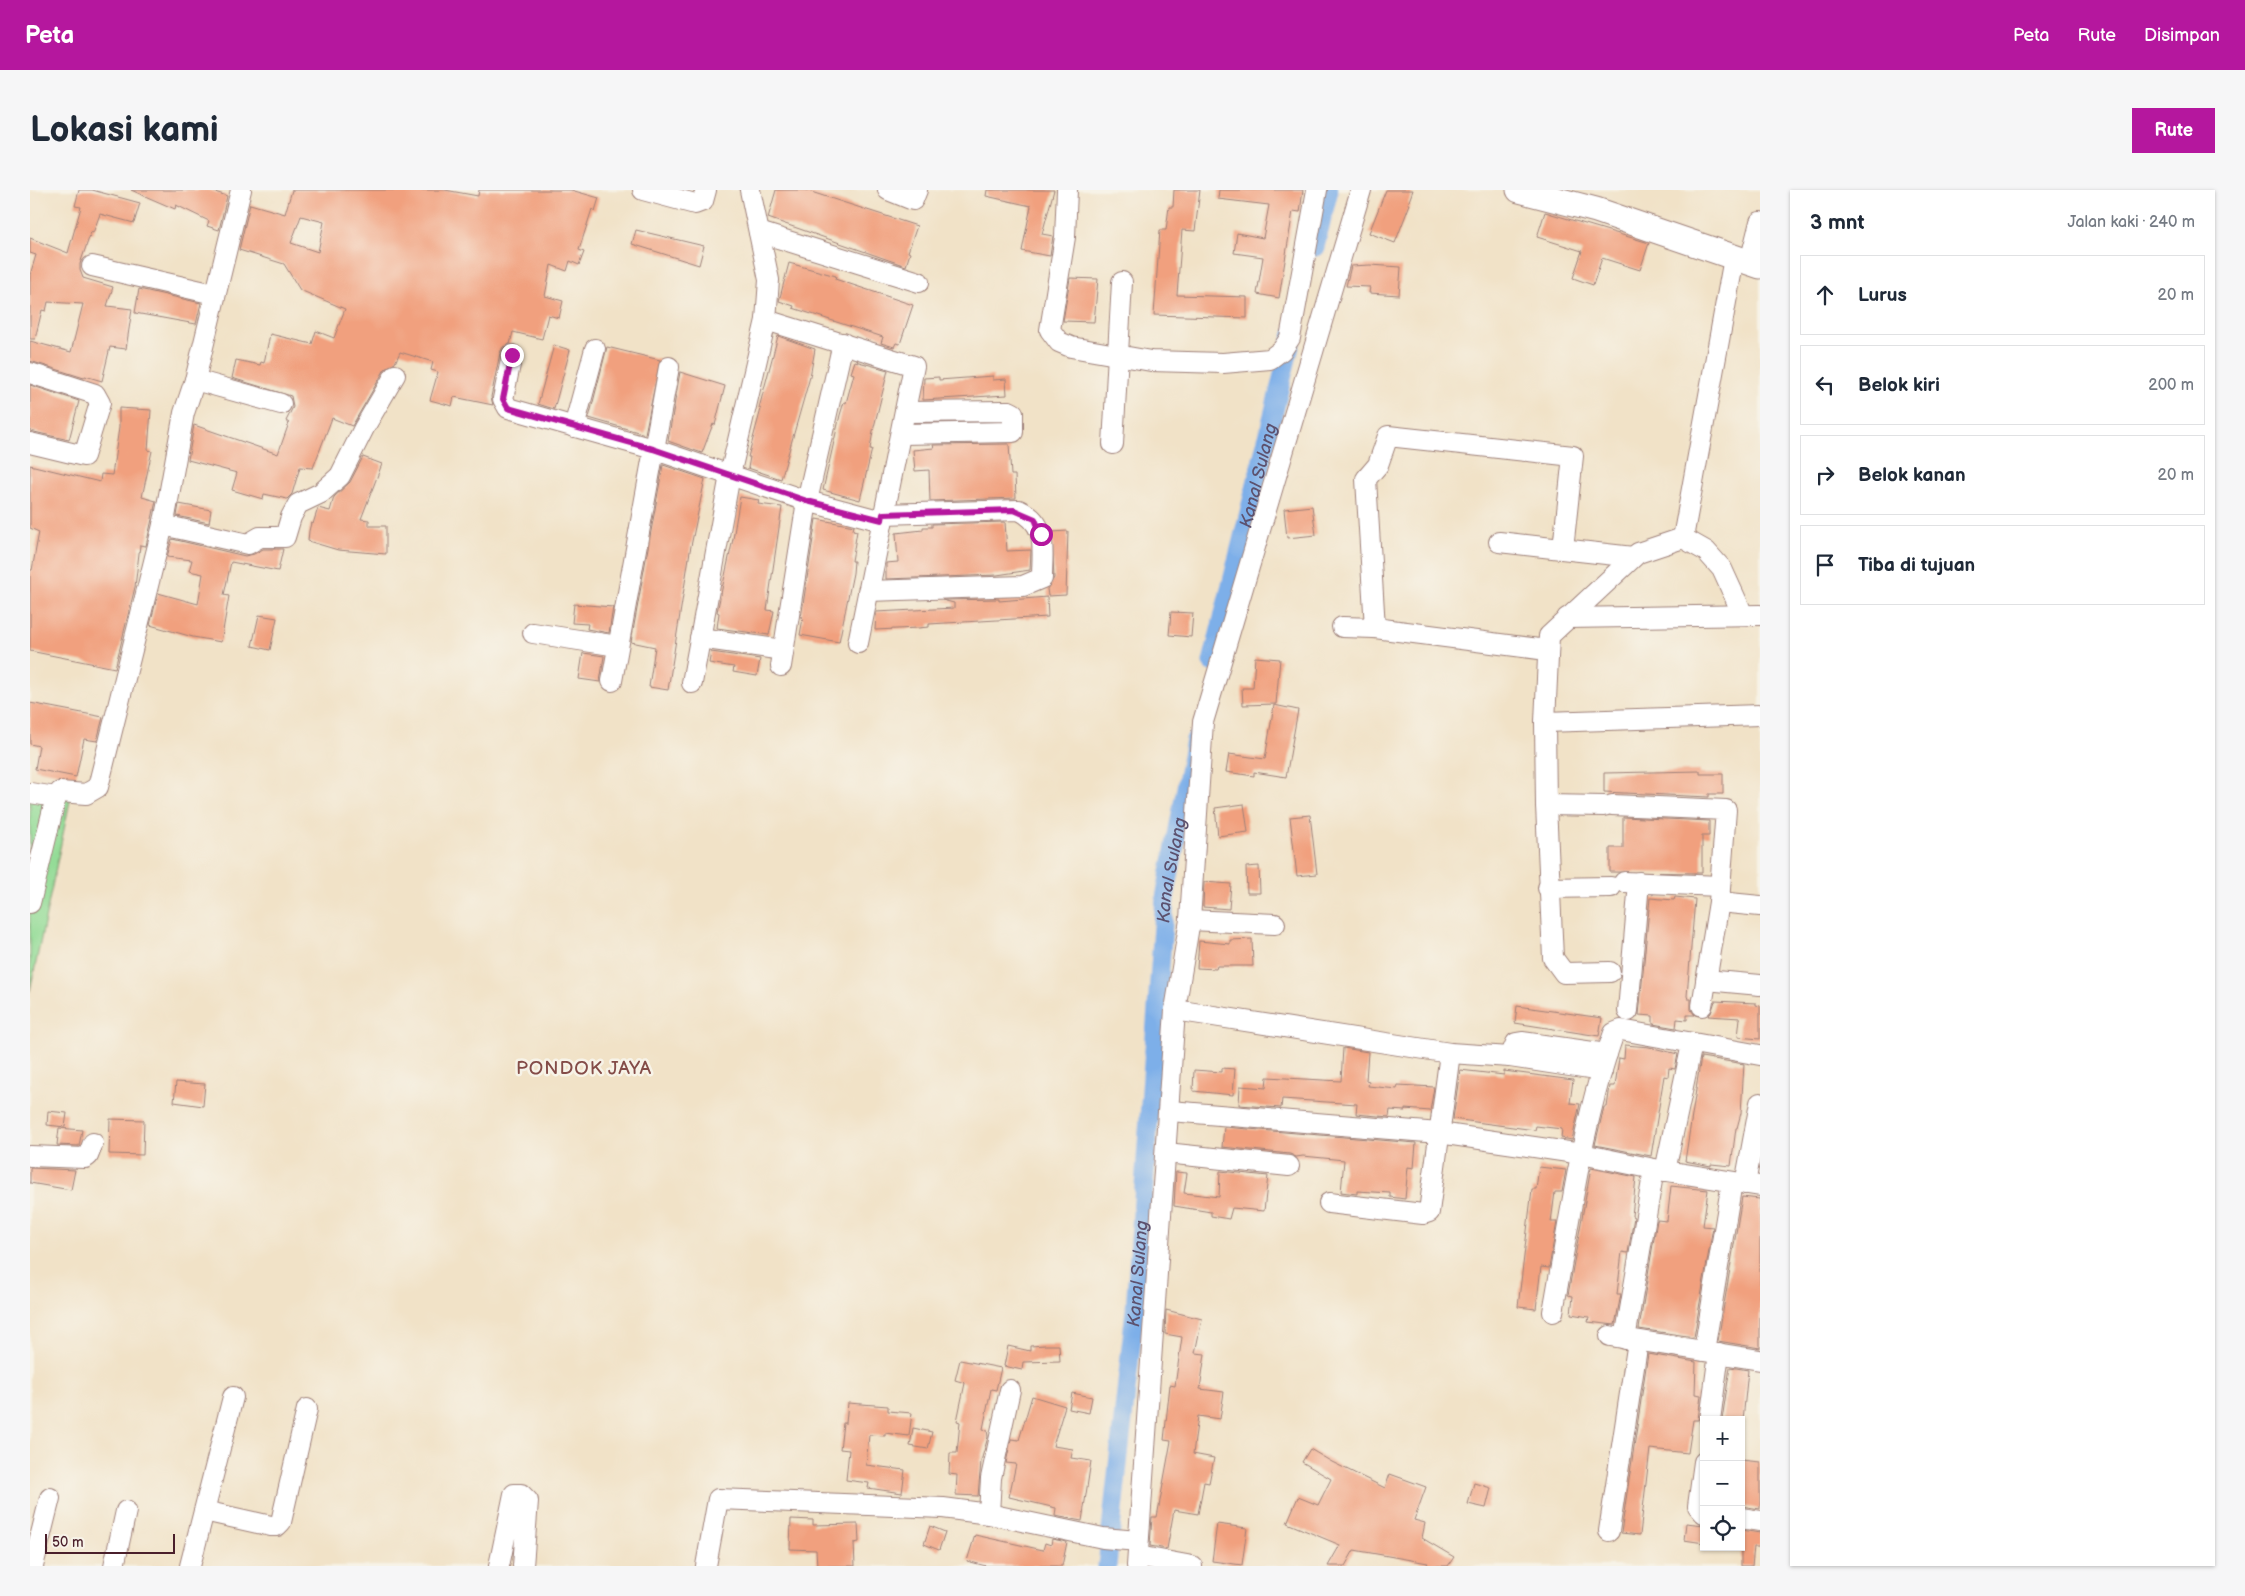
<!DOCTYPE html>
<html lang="id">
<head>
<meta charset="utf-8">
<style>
	:root { --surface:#fff; --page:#f6f6f7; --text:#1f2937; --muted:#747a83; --line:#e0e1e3; --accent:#b5179e }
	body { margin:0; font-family:"Balsamiq Sans",sans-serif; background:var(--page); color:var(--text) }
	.controls { position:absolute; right:15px; bottom:15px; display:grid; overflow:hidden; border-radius:0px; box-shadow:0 1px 4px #0004 }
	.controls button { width:45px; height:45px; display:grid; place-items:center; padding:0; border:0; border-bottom:1px solid var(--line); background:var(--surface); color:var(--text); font:25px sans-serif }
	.scale { position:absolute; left:15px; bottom:12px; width:130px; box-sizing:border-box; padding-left:5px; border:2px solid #4a1f2b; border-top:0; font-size:14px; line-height:18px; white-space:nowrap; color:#4a1f2b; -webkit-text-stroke:4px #f7f3e8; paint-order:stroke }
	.stop { position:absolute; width:15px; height:15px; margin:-11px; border:4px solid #b5179e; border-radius:50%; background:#fff }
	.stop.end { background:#b5179e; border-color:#fff; box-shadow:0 1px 5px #0008 }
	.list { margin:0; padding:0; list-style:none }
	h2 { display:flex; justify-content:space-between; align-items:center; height:65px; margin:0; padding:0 20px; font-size:21px }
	h2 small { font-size:16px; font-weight:400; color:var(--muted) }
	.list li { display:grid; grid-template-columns:32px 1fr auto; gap:15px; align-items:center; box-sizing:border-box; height:80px; margin:0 10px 10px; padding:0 10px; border:1px solid var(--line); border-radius:0px }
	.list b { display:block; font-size:19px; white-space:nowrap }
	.list em { font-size:16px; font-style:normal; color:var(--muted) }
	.icon { flex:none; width:28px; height:28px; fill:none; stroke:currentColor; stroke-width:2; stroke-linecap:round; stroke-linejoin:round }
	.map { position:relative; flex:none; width:1730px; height:1376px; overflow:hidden; border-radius:0px }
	header { display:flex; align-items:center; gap:30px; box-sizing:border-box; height:70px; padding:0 25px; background:var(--accent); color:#fff }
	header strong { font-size:24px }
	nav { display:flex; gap:28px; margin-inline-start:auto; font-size:18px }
	.intro { display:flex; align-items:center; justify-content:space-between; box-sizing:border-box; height:120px; padding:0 30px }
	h1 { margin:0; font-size:35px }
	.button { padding:12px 22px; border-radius:0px; background:var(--accent); color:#fff; font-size:18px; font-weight:700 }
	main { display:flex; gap:30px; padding:0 30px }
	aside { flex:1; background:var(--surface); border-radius:0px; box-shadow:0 1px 4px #0004 }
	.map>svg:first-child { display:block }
</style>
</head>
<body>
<header>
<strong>Peta</strong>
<nav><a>Peta</a><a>Rute</a><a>Disimpan</a></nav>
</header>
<div class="intro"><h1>Lokasi kami</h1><a class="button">Rute</a></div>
<main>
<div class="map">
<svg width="1730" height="1376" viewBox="0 0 1730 1376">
	<rect width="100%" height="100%" fill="#f7f3e8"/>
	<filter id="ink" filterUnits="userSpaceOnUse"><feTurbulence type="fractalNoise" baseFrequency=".02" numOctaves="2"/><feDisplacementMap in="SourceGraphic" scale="10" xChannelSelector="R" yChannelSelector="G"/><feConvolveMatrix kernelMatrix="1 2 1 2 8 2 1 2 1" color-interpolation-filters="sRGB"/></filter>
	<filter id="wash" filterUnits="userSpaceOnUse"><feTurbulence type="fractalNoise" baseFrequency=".0096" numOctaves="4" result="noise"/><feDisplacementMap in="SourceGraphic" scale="20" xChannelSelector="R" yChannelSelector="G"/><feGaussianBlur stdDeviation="1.12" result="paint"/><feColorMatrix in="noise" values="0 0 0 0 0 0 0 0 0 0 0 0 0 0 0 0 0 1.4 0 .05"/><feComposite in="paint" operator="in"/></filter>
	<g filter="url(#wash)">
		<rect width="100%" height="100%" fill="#f1e2c7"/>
		<polygon fill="#94dc97" stroke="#6f7e61" points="0,599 41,606 0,801"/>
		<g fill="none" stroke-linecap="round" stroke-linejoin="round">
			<g stroke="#7dafe9" stroke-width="19">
				<polyline points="1285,57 1299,0"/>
				<path id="s1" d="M1182,472L1263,144"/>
				<path id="s2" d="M1077,1376L1105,1119L1135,708L1165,550"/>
			</g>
		</g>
		<g id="blocks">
			<g fill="#f1a07e" fill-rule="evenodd">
				<polygon points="49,0 62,0 110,13 104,33 70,24 63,43 61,42 50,74 50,80 53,88 83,97 77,116 102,119 96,159 80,157 72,191 55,186 54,188 0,171 0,151 41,162 53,114 18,112 16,121 12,120 5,149 0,149 0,85 6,65 0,63 0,48 38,63 51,17 45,16"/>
				<polygon points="101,0 179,0 197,6 189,40 177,36 179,31 146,15 145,19"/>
				<path d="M262,0H415L448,6L449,0H541L569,8L565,21L562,19L549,60L554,62L549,75L540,71L537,81L521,75L515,106L533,111L529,128L518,125L512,149L483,142L480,154L473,157L470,163L461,207L463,215L424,207L422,216L400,210L408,182L401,180L403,172L370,162L365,173L355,179L322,236L302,228L283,278L270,277L262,304L257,309L234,304L233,309L202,300L207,283L158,270L164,235L248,264L259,233L256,231L263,217L261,206L202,188L206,170L230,175L231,172L234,173L240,144L282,154L286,141L304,148L315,119L270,100L254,74L209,60L220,14L255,24ZM271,26L294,32L288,62L261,53Z"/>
				<polygon points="746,0 775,0 887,36 878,62 880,63 876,76 738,28"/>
				<polygon points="957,0 1024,0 1012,44 1023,46 1020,66 992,61 1001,16 956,6"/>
				<polygon points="1144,0 1170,0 1165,41 1152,40 1147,105 1217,107 1217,128 1124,125 1130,40 1136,40 1139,17 1143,17"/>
				<polygon points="1189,0 1273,0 1270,22 1263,21 1249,108 1227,104 1233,67 1204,63 1207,43 1233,48 1239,15 1188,9"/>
				<polygon points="1356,0 1383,0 1378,14 1380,14 1365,53 1339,43"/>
				<polygon points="1515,22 1619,53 1610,80 1572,68 1563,95 1543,88 1552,61 1507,47"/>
				<polygon points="606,40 674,56 669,75 602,54"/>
				<polygon points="759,73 806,86 805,89 883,115 870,154 866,153 864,157 851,153 853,147 763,118 764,116 749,111"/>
				<polygon points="1340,75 1371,77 1369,105 1339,103 1340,97 1316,96 1321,76"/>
				<polygon points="1040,88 1068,89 1064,132 1033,131"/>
				<polygon points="109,99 171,113 166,134 105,123"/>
				<polygon points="748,146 785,159 780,187 751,289 718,278 720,267 718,267 731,219 729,218"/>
				<polygon points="524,155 540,160 524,219 508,214"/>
				<polygon points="577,157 630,170 615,244 559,228"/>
				<polygon points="825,171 858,180 843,241 840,259 842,259 830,310 793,300 810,225 814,212 816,213 824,184 821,183"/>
				<polygon points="650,182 695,196 685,235 683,234 672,263 638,251"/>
				<polygon points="963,186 963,190 976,189 977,205 893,210 894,188 909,187 909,190"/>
				<polygon points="0,195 49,211 39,250 0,241"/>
				<polygon points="89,218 121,220 118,260 122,261 112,307 126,311 116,356 110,355 105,397 85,478 0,461 0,380 2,380 9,342 0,338 0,275 70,292 71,284 82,285 89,238"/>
				<polygon points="979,254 981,285 985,285 986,308 900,311 899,280 885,281 883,260 904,258 903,255"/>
				<polygon points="333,267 352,274 331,329 339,330 339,336 356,336 356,364 308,360 278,351 279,341 281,333 283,334 288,318 300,321 304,307 320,292"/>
				<polygon points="633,275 675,289 660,361 638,500 619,497 625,457 601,452"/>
				<polygon points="710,307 729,310 728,314 752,317 737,420 744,421 739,445 687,438 689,423 687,422 703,349"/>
				<polygon points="149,314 181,320 179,333 147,326"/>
				<polygon points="1282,316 1286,345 1257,348 1254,319"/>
				<polygon points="786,329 824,336 823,340 827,341 822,371 824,371 823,383 809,452 770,445 773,428 771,428"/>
				<polygon points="975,332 977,361 1001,360 1000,380 967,385 856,389 856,373 868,372 866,343 893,340 893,337 902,337 902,334"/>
				<polygon points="1038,341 1036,405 1018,406 1017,399 1024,388 1022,342"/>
				<polygon points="142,349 215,366 224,364 233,359 253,359 248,381 201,372 194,405 199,406 191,452 163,447 120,435 128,403 168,414 173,384 159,381 162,370 137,367"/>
				<polygon points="1017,407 1018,427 899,434 899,437 888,438 845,440 846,422 924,418 924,413 912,410 969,409 969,411"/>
				<polygon points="544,414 583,417 579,443 557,439 558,434 542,433"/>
				<polygon points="1141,422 1163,423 1161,447 1139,445"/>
				<polygon points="229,425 247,428 240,460 222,456"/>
				<polygon points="681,462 730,469 727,486 703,482 704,477 679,473"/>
				<polygon points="553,463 574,466 570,492 549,489"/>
				<polygon points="1225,467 1250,469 1246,514 1213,515 1212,498 1223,498"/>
				<polygon points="0,513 73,527 67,551 54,549 46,587 5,579 9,556 0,554"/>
				<polygon points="1244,515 1268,520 1256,587 1224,582 1224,586 1196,582 1199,564 1235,569"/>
				<polygon points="1670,581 1670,584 1693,584 1693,604 1679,604 1679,607 1574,602 1574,583"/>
				<polygon points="1214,614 1218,642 1188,646 1185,618"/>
				<polygon points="1280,625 1287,684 1267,686 1260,627"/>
				<polygon points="1593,627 1679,631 1679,646 1672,646 1672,683 1580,682 1580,658 1593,658"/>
				<polygon points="1229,676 1230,703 1217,703 1216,677"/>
				<polygon points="1174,692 1201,694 1199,719 1173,717"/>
				<polygon points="1645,707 1665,709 1657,806 1658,809 1661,809 1661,820 1665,825 1657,825 1657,830 1647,829 1646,838 1623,834 1623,826 1609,825 1620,708 1644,710"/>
				<polygon points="1222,749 1223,776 1187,776 1186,779 1167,778 1169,751 1200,754 1200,750"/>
				<polygon points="1685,811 1726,813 1726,815 1730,816 1730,849 1708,847 1710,828 1678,826 1681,823"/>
				<polygon points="1487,816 1572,828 1569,846 1485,833"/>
				<polygon points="1595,855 1619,857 1648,864 1645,879 1639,878 1638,887 1634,886 1621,966 1565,955 1574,917 1577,917 1580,896 1585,896 1589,868 1594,869"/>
				<polygon points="1313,858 1338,862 1336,891 1339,892 1338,896 1367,899 1368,895 1404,897 1400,921 1375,919 1375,921 1360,920 1359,927 1326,924 1327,914 1252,909 1251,918 1209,915 1210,896 1236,898 1237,887 1311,891"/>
				<polygon points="1671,867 1714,874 1711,923 1707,938 1706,938 1701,976 1681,974 1681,976 1655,971"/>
				<polygon points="1192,878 1205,879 1203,905 1163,901 1164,880 1192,882"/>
				<polygon points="1430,880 1474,885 1474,881 1543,890 1540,913 1550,914 1542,950 1531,948 1532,939 1506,936 1505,940 1423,929"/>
				<polygon points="146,892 175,894 173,916 144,912"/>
				<polygon points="18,921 37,923 35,937 17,935"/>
				<polygon points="80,929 114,930 113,965 79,964"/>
				<polygon points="1194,937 1386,953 1384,978 1378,977 1375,1009 1360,1007 1360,1003 1327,1001 1327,1004 1311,1002 1314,970 1273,966 1266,967 1260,964 1192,957"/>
				<polygon points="29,938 52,940 49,956 27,955"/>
				<polygon points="1509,977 1536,980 1532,1002 1525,1002 1521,1032 1527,1032 1519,1078 1511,1077 1506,1119 1488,1117 1502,999 1506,999"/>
				<polygon points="0,978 45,980 41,1000 0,993"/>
				<polygon points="1561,978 1606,987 1602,1026 1604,1027 1598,1063 1592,1062 1587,1104 1591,1104 1585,1135 1558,1132 1559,1127 1541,1124 1543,1106 1538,1105"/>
				<polygon points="1190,981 1238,986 1234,1021 1202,1018 1199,1029 1181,1026 1181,1022 1144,1016 1146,982 1157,983 1154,1003 1189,1007"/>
				<polygon points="1641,996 1678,1000 1673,1036 1683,1037 1664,1147 1609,1139 1627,1030 1637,1031"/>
				<polygon points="1712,1007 1730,1009 1730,1158 1688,1151"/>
				<polygon points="1136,1120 1172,1129 1165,1163 1175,1164 1170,1199 1194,1202 1190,1229 1168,1226 1163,1264 1184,1268 1179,1293 1174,1292 1168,1324 1144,1320 1137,1359 1120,1356 1122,1327 1127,1327 1141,1251 1134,1250 1140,1195 1145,1196 1152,1147 1135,1144"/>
				<polygon points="1015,1155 1029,1155 1030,1171 993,1172 992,1180 974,1176 978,1156 1000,1161 1000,1156"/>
				<polygon points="1618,1164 1666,1172 1665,1204 1671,1205 1668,1230 1663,1230 1658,1263 1620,1259 1610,1345 1591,1343"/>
				<polygon points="930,1170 971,1178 966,1200 961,1199 953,1239 957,1240 958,1247 951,1271 948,1306 926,1305 927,1285 919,1284 920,1263 927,1263 930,1232 927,1231 935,1193 925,1190"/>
				<polygon points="1700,1177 1718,1180 1713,1230 1692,1230"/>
				<polygon points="1042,1203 1062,1207 1059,1223 1039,1219"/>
				<polygon points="1002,1206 1035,1216 1023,1256 1043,1259 1041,1268 1061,1271 1052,1331 1025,1326 1026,1318 979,1307 986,1274 976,1273 981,1249 989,1250"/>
				<polygon points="818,1213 858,1216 858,1221 882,1223 879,1246 855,1243 855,1246 839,1245 836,1275 875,1280 872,1303 838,1298 839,1293 816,1290 819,1260 810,1259 813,1233 816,1233"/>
				<polygon points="883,1238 902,1242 898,1259 880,1256"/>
				<polygon points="1280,1259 1302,1272 1355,1298 1360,1284 1396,1297 1384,1330 1395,1333 1392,1348 1424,1367 1418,1376 1396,1376 1398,1373 1324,1360 1315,1376 1298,1376 1310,1355 1257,1333 1268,1307 1288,1315 1301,1289 1272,1272"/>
				<polygon points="1711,1270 1730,1272 1730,1319 1711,1316"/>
				<polygon points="1444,1293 1461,1298 1456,1318 1438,1314"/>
				<polygon points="761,1329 783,1330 783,1335 828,1334 829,1352 824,1353 825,1376 787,1376 786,1360 760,1359"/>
				<polygon points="1656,1333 1674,1335 1674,1353 1654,1350"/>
				<polygon points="1187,1334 1217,1338 1212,1375 1182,1371"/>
				<polygon points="900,1336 915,1342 909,1360 894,1354"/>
				<polygon points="1711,1340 1730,1343 1730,1357 1724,1357 1722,1376 1711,1376"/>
				<polygon points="945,1345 1013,1360 1015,1353 1021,1355 1022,1349 1037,1352 1032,1376 956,1376 937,1371"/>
			</g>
		</g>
	</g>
	<g filter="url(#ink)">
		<use href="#blocks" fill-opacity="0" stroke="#9e8079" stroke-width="1"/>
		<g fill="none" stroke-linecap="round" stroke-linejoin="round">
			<g stroke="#9e8079" stroke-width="22">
				<g id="minor">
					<polyline points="613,0 665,14 673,11 676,0"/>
					<polyline points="858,0 883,10 887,0"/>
					<polyline points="1037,0 1035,47 1020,140 1029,152 1041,157 1121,171 1193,173 1240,169 1252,160 1260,148 1287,0"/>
					<polyline points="729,42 889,92"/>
					<polyline points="1720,72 1730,32"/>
					<polyline points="62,76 184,104"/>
					<polyline points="736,130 884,176 828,453"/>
					<polyline points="482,165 473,209 478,218 623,259 777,311 852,331"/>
					<polyline points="0,183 65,204 70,213 54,266 0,253"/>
					<polyline points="165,190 251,214"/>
					<polyline points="544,237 565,159"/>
					<polyline points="871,244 983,242 983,223 979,221 877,222"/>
					<polyline points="1083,254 1092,92"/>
					<polyline points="133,335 218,354 230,347 255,347 261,327 268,314 291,303 310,286 334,238 365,185"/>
					<polyline points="1653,348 1704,68"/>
					<polyline points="1469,352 1603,367"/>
					<path d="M838,401L993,396L1012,388C1012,360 1019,334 989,320L853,324"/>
					<polyline points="1537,428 1730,425"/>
					<polyline points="1312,437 1345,438 1517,460"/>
					<polyline points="1345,438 1336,289 1348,275 1358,246 1543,266 1533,359"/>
					<polyline points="503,443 588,456"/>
					<polyline points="670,448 753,460"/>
					<polyline points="751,476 777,311 813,153"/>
					<polyline points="582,491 639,177"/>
					<polyline points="662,493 700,285 736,130 739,90 720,0"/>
					<polyline points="1515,532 1730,525"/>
					<polyline points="0,603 26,607"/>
					<polyline points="1516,615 1574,616"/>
					<polyline points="1582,615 1696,620 1689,712 1672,816"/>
					<polyline points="1594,692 1690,696"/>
					<polyline points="1518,698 1581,697"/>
					<polyline points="1689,712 1730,716"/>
					<polyline points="0,713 26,607 30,602 56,604 68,597 135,327 154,223 165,190 211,0"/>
					<polyline points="1160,730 1245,734"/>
					<polyline points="1580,782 1534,783 1523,768 1516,615 1515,532 1519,446 1608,363 1653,348 1676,361 1692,379 1713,425"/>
					<polyline points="1676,790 1730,795"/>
					<polyline points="1145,820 1420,863 1480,867 1572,881"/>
					<polyline points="1598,821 1609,692"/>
					<polyline points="1480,867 1486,853 1492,852 1577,864"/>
					<polyline points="1140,921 1409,943 1552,964 1624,979 1730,996"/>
					<polyline points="1136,963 1259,976"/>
					<polyline points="0,966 55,968 58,966 63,953"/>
					<polyline points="1635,981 1662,854"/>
					<polyline points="1715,994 1730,913"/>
					<polyline points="1299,1013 1393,1024 1399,1022 1420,863"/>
					<path d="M1523,1122C1540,1029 1552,932 1584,843L1591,840L1730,865"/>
					<polyline points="1580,1146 1730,1170"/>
					<polyline points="1595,1149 1624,979"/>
					<polyline points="1674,1161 1702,992"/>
					<polyline points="1680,1230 1689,1163"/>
					<polyline points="1674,1272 1668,1316 1674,1323"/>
					<polyline points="174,1321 241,1336 247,1336 251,1332 277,1219"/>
					<polyline points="959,1324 961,1288 980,1200"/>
					<polyline points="1711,1328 1730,1331"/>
					<polyline points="1579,1341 1608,1151"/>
					<polyline points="1108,1366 1162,1376"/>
					<polyline points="3,1376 20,1308"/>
					<polyline points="84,1376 96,1321"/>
					<polyline points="160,1376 203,1207"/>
					<polyline points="469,1376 484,1304 491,1304 498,1311 493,1376"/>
					<polyline points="676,1376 688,1309 913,1318 959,1324 1073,1348 1108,1351"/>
					<polyline points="1107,1376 1145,820 1160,730 1173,532 1331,0"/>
				</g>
			</g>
			<g stroke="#9e8079" stroke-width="27">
				<polyline id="tertiary" points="1489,0 1566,20 1730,76"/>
			</g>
			<use href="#minor" stroke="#fff" stroke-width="20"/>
			<use href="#tertiary" stroke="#fff" stroke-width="25"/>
		</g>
	</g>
	<g fill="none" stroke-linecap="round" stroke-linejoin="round" filter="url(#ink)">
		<polyline stroke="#b5179e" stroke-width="6" points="482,165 473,209 478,218 623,259 777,311 852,330 853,324 984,320 1005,329 1011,344"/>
	</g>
	<g text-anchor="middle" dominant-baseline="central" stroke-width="5" stroke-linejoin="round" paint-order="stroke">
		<g font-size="18" font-style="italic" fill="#5c516e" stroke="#f7f3e8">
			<text stroke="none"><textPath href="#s1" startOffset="192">Kanal Sulang</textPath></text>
			<text stroke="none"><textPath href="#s2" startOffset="699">Kanal Sulang</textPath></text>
			<text stroke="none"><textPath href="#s2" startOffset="294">Kanal Sulang</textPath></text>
		</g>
		<g font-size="19" letter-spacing="1" fill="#844c48" stroke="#f7f3e8">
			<text x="554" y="878">PONDOK JAYA</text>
		</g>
	</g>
</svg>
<div class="controls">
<button>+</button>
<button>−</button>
<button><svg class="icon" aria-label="locate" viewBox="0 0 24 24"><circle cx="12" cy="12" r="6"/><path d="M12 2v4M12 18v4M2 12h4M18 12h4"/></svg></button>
</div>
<div class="scale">50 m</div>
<div class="stop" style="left:1011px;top:344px"></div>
<div class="stop end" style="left:482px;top:165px"></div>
</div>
<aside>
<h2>3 mnt<small>Jalan kaki · 240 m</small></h2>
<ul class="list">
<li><svg class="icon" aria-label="ahead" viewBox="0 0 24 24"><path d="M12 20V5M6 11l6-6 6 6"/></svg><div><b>Lurus</b></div><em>20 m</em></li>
<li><svg class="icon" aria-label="left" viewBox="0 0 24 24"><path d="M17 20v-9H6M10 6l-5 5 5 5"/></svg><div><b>Belok kiri</b></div><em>200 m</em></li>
<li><svg class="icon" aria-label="right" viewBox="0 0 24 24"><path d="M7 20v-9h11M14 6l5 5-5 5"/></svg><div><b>Belok kanan</b></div><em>20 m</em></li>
<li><svg class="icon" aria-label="arrive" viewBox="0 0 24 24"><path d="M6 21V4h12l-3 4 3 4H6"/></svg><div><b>Tiba di tujuan</b></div></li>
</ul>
</aside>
</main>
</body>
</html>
